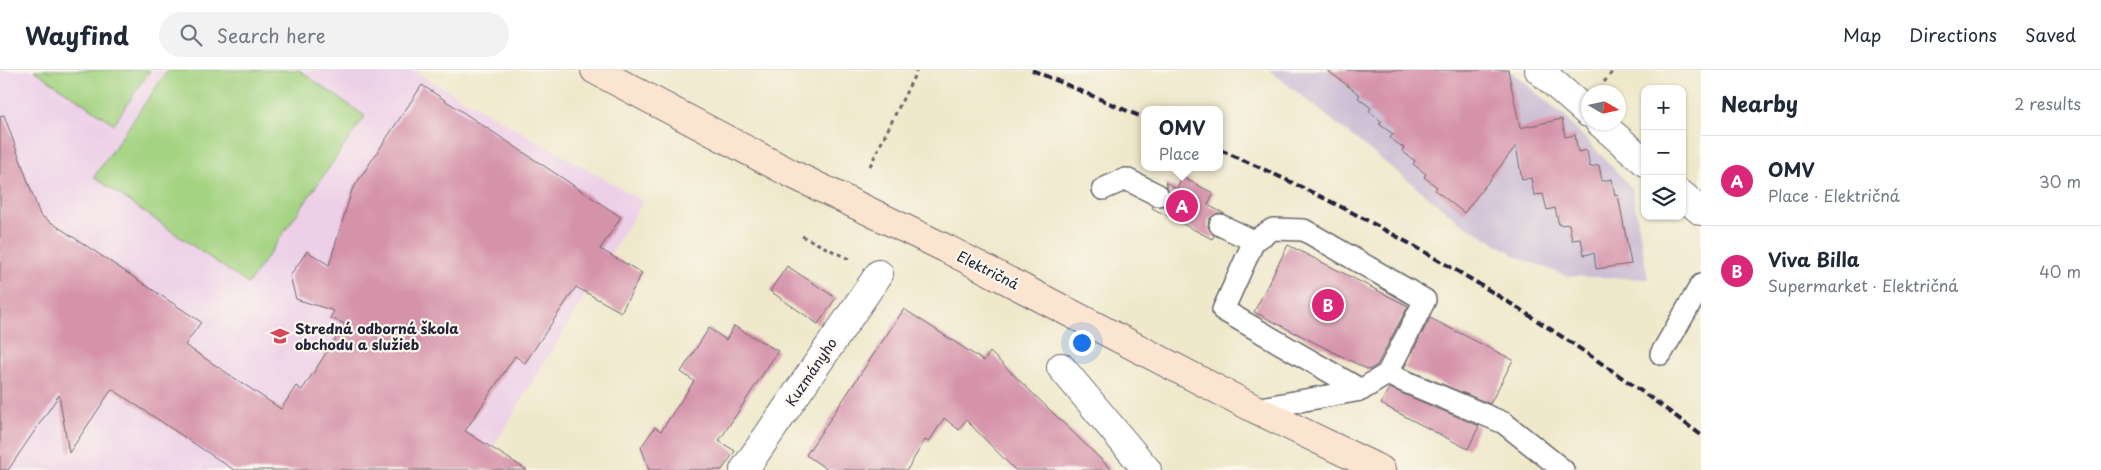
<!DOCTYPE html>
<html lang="en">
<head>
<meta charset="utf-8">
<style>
	:root { --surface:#fff; --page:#f2f2f3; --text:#1f2937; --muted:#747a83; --line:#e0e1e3; --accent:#db2777 }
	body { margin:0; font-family:"Playpen Sans",sans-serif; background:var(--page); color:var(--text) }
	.controls { position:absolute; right:15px; top:15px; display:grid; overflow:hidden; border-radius:10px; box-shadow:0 1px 4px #0004 }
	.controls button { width:45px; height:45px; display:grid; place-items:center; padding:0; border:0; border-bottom:1px solid var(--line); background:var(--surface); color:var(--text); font:25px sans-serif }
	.compass { position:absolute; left:1581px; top:15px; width:45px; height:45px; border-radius:50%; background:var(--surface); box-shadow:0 1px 4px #0004; rotate:99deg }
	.you { position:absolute; left:1081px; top:272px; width:18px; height:18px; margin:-12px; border:4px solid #fff; border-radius:50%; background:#1a73e8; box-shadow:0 0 0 8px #1a73e833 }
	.badge { display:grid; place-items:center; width:32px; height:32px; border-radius:50%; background:var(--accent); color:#fff; font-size:16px; font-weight:700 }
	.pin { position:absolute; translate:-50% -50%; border:2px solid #fff; box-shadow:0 1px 5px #0006 }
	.popup { position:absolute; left:1141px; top:36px; width:82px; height:65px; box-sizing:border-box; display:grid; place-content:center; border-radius:10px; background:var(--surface); filter:drop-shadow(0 1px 4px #0005); font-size:16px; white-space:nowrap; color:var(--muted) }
	.popup b { font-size:19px; color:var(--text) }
	.popup::after { content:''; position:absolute; left:50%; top:100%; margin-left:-10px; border:10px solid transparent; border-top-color:var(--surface) }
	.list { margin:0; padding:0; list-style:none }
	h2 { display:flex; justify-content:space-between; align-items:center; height:65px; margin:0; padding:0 20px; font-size:21px }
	h2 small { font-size:16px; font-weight:400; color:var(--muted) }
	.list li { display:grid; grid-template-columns:32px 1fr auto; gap:15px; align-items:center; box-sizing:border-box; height:90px; padding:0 20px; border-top:1px solid var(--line) }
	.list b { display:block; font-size:19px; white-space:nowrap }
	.list p { margin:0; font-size:16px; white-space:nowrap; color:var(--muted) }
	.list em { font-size:16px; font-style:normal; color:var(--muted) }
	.icon { flex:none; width:28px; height:28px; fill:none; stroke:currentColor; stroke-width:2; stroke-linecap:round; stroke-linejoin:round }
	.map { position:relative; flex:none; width:1701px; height:400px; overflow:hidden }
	header { display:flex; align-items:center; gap:30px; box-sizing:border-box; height:70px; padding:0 25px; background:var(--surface); border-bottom:1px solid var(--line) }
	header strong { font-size:24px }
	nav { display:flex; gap:28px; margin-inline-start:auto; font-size:18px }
	.search { width:350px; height:45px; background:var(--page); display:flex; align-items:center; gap:12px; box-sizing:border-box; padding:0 18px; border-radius:28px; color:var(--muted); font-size:19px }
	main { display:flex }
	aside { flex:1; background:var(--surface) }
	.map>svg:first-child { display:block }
</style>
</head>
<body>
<header>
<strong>Wayfind</strong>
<div class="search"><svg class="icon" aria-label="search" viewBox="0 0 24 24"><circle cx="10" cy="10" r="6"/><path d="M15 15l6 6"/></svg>Search here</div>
<nav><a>Map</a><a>Directions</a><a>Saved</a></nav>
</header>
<main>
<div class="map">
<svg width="1701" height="400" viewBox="0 0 1701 400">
	<rect width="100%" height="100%" fill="#fbf7ec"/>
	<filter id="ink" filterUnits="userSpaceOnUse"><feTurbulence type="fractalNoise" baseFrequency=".02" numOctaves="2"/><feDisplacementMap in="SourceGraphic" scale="10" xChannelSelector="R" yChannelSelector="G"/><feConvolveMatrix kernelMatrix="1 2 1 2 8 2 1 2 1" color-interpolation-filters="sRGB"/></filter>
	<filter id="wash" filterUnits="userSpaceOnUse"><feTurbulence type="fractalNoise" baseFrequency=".0096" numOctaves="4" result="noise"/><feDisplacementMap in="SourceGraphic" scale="20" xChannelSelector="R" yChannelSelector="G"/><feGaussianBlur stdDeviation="1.12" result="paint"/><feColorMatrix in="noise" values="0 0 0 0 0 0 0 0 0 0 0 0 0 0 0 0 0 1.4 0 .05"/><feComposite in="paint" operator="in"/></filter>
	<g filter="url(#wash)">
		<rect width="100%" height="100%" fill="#efe8cb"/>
		<polygon fill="#edd0e8" points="0,0 412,0 643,131 479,400 0,400"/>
		<polygon fill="#ccbed4" points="1269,0 1509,0 1563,45 1632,118 1648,209 1567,206 1522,189 1460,152"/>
		<g fill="#a4d382" stroke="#637a5e">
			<polygon points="34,0 150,0 114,54"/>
			<polygon points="168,0 299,0 365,46 248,214 94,107"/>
		</g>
		<g id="blocks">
			<g fill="#d593aa">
				<polygon points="1327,0 1508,0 1520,58 1562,49 1565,67 1575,65 1578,82 1587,80 1590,97 1599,95 1602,111 1612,109 1615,126 1618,125 1631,194 1596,199 1594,183 1584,185 1581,169 1572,170 1569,154 1559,155 1555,138 1547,140 1543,124 1534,125 1531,108 1522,110 1516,76 1464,143 1435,120 1437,117 1424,107 1426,104 1413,94 1415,91 1402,81 1404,78 1390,68 1393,64 1379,54 1382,52 1369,41 1371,38 1358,28 1360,25"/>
				<polygon points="422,15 621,147 600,179 642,203 621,242 576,217 525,293 515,286 465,361 527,400 234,400 112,319 69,383 59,325 8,400 0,400 0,46 4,45 40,145 201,252 185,275 281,339 296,316 302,320 345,254 330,248 334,241 296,229 290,206 307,181 329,195 352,120"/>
				<polygon points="1182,107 1213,123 1208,135 1225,144 1218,143 1209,149 1208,157 1214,166 1212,169 1152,138 1153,136 1164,136 1169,131 1170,124 1165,112 1177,119"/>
				<polygon points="1288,175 1408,236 1377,295 1369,300 1254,242"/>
				<polygon points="787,196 836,228 818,254 770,221"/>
				<polygon points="904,239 984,291 990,282 1112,400 1015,400 966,350 959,360 944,348 929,372 925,370 907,400 828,400 806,385"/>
				<polygon points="1430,248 1513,290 1490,334 1404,298"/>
				<polygon points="734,256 778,281 719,371 735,381 722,400 649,400 641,377 655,357 661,361 694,311 681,302 709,258 726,270"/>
				<polygon points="1389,318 1479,356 1468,379 1381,334"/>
			</g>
		</g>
	</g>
	<g filter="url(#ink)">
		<use href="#blocks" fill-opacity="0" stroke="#6a676d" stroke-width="1"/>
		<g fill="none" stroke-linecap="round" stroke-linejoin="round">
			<g stroke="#6a676d" stroke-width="24">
				<g id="lane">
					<polyline points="1103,119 1126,109 1158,125"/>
					<polyline points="1220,155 1254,171"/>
					<polyline points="1661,284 1701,215"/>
					<polyline points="1361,320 1223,240 1254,171 1273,159 1304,160 1425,230 1387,304"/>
					<polyline points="1255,339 1361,320 1387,304 1504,353 1563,400"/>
				</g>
			</g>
			<g stroke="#6a676d" stroke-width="30">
				<g id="street">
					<polyline points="1539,0 1588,43"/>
					<polyline points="1599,52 1645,92"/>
					<polyline points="1682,125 1701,141"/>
					<polyline points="1061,297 1147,400"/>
					<polyline points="744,400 879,204"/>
				</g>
			</g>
			<g stroke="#6a676d" stroke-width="30">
				<polyline id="secondary" points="595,0 790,103 945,178 1255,339 1381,400"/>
			</g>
			<g stroke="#6a676d" stroke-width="3" stroke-dasharray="4 4" stroke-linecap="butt">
				<polyline points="1604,12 1614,0"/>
				<polyline points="870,96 917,0"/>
				<polyline points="802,166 849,189"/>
			</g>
			<use href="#lane" stroke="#fff" stroke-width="21"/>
			<use href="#street" stroke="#fff" stroke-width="28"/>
			<use href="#secondary" stroke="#fce5d0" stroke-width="28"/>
			<g stroke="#22223b" stroke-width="4" stroke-dasharray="8 4" stroke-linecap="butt">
				<polyline points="1032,0 1144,48"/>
				<path d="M1220,80C1391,153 1552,253 1701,365"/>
			</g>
		</g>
	</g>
	<defs>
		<g id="school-bare" transform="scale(1.5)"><path d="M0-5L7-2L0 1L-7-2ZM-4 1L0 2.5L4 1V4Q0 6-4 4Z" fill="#d1495b" stroke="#fbf7ec" stroke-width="2.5" paint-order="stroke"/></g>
	</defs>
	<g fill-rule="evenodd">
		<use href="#school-bare" x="280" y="266"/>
	</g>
	<g text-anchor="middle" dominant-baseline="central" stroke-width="4.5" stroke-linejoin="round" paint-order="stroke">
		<g font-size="14" fill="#22223b" stroke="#fbf7ec">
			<text transform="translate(988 200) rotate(27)">Električná</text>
			<text transform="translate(811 302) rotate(-56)">Kuzmányho</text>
		</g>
		<g font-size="14" font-weight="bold" fill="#22223b" stroke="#fbf7ec" text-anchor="start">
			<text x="295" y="258">Stredná odborná škola<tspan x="295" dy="16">obchodu a služieb</tspan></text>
		</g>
	</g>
</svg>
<div class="controls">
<button>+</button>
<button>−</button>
<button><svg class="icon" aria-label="layers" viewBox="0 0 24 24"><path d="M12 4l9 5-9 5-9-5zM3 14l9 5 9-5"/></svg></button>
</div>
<svg class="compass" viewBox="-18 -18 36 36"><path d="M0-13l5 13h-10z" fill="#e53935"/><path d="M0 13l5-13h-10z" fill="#747a83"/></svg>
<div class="you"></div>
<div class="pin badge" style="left:1182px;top:136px">A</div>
<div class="popup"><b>OMV</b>Place</div>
<div class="pin badge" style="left:1328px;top:235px">B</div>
</div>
<aside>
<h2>Nearby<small>2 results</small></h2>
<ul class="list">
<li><span class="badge">A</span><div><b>OMV</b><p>Place · Električná</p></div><em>30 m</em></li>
<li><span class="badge">B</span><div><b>Viva Billa</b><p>Supermarket · Električná</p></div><em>40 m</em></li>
</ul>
</aside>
</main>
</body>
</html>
